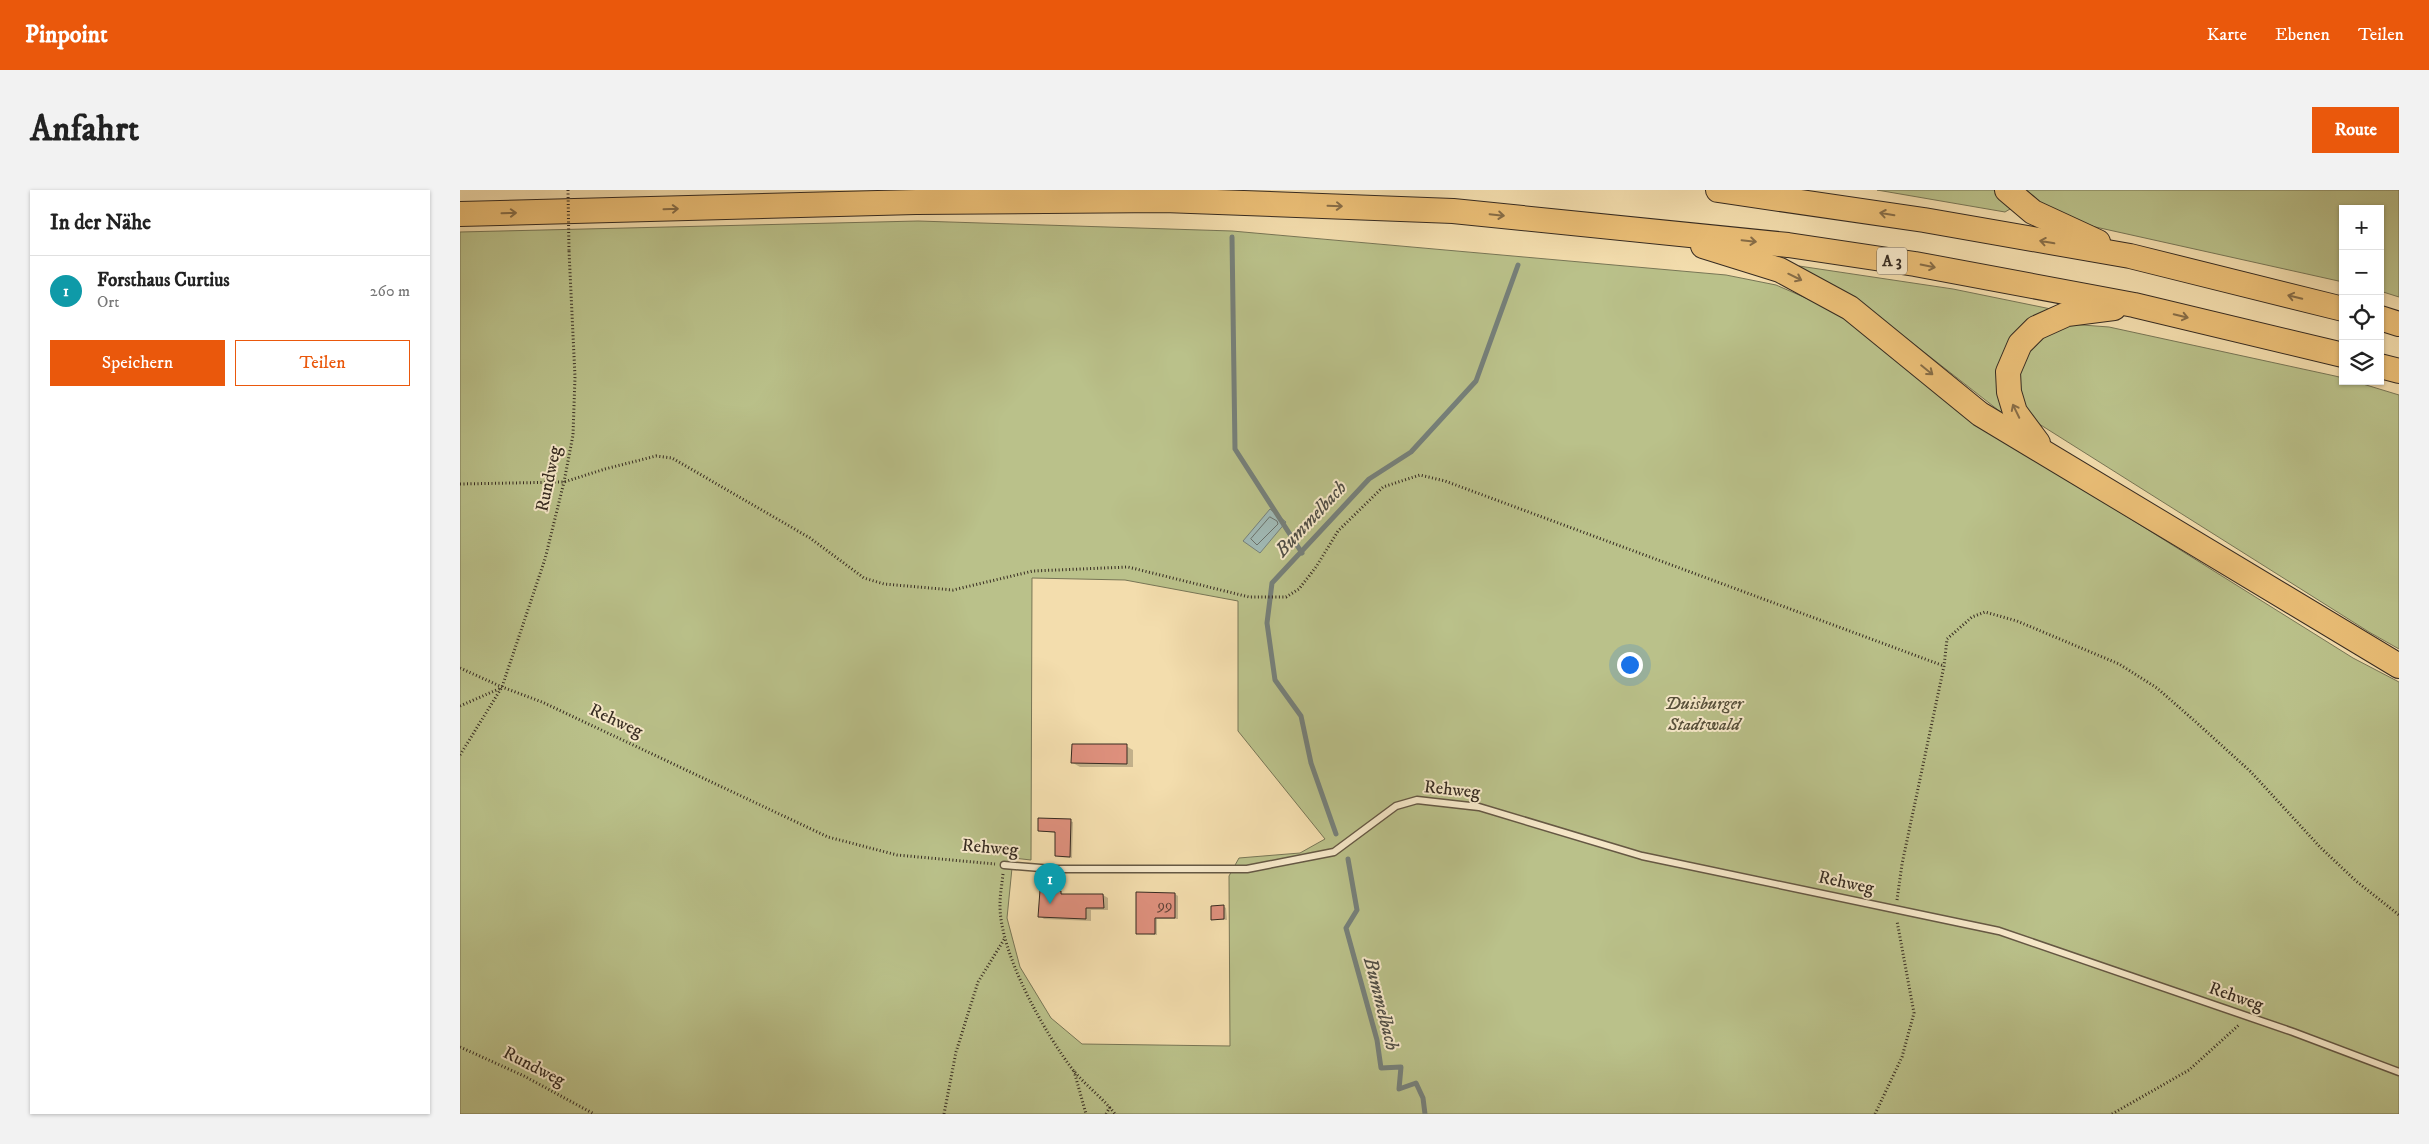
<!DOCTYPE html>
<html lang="de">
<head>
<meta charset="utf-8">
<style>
	:root { --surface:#fff; --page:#f2f2f2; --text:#222; --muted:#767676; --line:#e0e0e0; --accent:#ea580c }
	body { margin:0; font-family:"IM FELL DW Pica",serif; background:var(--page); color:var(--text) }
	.controls { position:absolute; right:15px; top:15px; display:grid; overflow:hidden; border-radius:0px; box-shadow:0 1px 4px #0004 }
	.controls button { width:45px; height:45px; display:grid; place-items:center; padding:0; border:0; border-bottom:1px solid var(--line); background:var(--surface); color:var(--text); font:25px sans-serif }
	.you { position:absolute; left:1169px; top:474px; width:18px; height:18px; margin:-12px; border:4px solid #fff; border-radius:50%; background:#1a73e8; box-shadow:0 0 0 8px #1a73e833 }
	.badge { display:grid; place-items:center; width:32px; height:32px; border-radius:50%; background:var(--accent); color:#fff; font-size:16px; font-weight:700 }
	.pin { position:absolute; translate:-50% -41px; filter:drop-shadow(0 1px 2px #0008) }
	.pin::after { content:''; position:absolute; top:26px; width:18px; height:15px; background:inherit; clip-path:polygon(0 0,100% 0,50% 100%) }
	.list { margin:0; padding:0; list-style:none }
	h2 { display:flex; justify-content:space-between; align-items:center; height:65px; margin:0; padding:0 20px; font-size:21px }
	h2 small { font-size:16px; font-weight:400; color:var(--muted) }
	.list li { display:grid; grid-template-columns:32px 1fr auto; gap:15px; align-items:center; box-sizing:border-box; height:70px; padding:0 20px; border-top:1px solid var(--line) }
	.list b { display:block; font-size:19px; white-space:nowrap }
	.list p { margin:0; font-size:16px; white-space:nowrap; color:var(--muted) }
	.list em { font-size:16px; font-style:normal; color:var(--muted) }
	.actions { display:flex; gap:10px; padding:15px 20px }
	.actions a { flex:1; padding:11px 0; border:1px solid var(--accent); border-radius:0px; text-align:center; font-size:18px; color:var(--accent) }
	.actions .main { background:var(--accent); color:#fff }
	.icon { flex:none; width:28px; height:28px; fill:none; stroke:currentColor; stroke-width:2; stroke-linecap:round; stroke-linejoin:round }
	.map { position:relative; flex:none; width:1939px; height:924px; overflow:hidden; border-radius:0px }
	header { display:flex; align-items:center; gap:30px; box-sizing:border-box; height:70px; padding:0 25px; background:var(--accent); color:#fff }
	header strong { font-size:24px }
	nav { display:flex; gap:28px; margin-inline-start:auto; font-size:18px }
	.intro { display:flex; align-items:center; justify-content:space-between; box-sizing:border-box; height:120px; padding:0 30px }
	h1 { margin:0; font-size:35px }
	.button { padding:12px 22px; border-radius:0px; background:var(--accent); color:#fff; font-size:18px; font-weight:700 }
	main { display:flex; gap:30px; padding:0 30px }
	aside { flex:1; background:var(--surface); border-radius:0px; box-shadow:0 1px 4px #0004 }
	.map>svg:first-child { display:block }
</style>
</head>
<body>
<header>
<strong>Pinpoint</strong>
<nav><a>Karte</a><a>Ebenen</a><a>Teilen</a></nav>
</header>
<div class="intro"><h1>Anfahrt</h1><a class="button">Route</a></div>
<main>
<aside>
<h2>In der Nähe<small></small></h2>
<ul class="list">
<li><span class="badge" style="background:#0f9aa8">1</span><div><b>Forsthaus Curtius</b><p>Ort</p></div><em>260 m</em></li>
</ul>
<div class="actions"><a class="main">Speichern</a><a>Teilen</a></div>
</aside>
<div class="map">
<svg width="1939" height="924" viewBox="0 0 1939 924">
	<rect width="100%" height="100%" fill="#f3ddad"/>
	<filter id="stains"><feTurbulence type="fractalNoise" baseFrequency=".004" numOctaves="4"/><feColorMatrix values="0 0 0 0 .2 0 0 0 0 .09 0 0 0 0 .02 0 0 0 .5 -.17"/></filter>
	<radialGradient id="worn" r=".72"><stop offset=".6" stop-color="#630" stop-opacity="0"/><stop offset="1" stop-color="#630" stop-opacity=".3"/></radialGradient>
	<g fill="#bac18a" stroke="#787656" fill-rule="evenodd">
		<polygon points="1417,0 1534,0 1550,16 1550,19 1545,22"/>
		<polygon points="1555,0 1939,0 1939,107 1920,101 1920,19 1883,19 1883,92 1604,30"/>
		<path d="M458,31L772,41L1266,85L1316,95L1369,118L1426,156L1602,286L1893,468L1939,492V924H0V42ZM572,388L665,390L778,411V541L865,649L840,663L779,668L769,686L770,856L622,854L591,828L560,777L547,728L553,668L571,670Z"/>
		<polygon points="1339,76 1493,99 1591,119 1569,132 1547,227 1395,108 1338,79"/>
		<path d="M1609,134L1649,137L1875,186L1883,188V191H1893L1939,205V459L1909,442L1576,232C1569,223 1560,214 1558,202C1554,184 1565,157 1580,147C1588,141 1600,138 1609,134Z"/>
	</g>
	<polygon fill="#a0b9b5" stroke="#76807a" points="810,319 826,332 800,363 783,351"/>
	<g fill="#0003">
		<polygon points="666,556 673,560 673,577 620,577 613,573"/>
		<polygon points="610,631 613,632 612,668 599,667 596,665 596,643 579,641"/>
		<polygon points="601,703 605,705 643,705 648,708 648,720 631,720 631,731 584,729 580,726"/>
		<polygon points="715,704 718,706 718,729 697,729 697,745 677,743"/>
		<polygon points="763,716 766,718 767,730 753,729"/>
	</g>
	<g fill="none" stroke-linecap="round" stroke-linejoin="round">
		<polygon stroke="#6b726b" stroke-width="1" points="810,327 817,331 818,334 797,355 791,349"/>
		<g stroke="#76807a" stroke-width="5">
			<polyline points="772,47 775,259 842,363"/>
			<polyline points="876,644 851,573 841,526 815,490 807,433 812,393 909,289 951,262 1016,191 1058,75"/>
			<polyline points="888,669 897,720 886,738 917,850 921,878 941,877 939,899 956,893 963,908 965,924"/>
		</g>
	</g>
	<g fill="#de907d" stroke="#362b21">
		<polygon points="612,554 667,554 667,574 611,573"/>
		<polygon points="578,628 611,629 610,667 595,666 595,642 578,641"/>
		<polygon points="580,700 601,701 601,704 643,704 644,718 626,718 626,729 578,727"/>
		<polygon points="676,702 715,703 715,728 695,728 695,744 676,744"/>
		<polygon points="764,715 764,729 751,730 751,716"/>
	</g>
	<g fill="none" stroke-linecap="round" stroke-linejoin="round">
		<g stroke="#655844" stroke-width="9">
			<polyline id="service" points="544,675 593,679 787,679 874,662 936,616 957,610 1019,617 1182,666 1539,741 1833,842 1939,882"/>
		</g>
		<g stroke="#362b21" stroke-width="26">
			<g id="motorway">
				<polyline points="1258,0 1464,30 1670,66 1883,119"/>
				<polyline points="1547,0 1573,22 1638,52"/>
				<polyline points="0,24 456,12 704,10 993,21 1328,55 1455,74 1674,115 1883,165"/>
				<polyline points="1243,56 1320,80 1390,118 1520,224 1939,476"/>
				<polyline points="1920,128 1939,134"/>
				<polyline points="1920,176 1939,181"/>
				<polyline points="1578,253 1555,222 1549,202 1548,182 1560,154 1576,138 1607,124 1654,118"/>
			</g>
		</g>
		<g stroke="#362b21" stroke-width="3" stroke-dasharray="1 2.5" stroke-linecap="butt">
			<polyline points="0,294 104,292 145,279 196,266 212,268 350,348 404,388 424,394 493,400 573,381 668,377 789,407 826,407 839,399 856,377 878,341 923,297 960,285 985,291 1484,476"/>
			<polyline points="0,478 42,497 82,512 368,647 437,665 535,674"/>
			<polyline points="0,516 41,498"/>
			<polyline points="0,565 42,497 85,369 104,292 113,245 115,187 109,61"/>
			<path d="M543,684C542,694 540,704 540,714C539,762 584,842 613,880C626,896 643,908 655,924"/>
			<polyline points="1437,710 1442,674 1484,476 1487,449 1512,427 1525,422 1557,431 1659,474 1697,498 1737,533 1791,582 1860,657 1896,691 1939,725"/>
			<polyline points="0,857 64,886 134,924"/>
			<polyline points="614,881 626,924"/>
			<polyline points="484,924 496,862 518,792 545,748"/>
			<polyline points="646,924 650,917"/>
			<polyline points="1415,924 1442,867 1454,823 1437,731"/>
			<polyline points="1652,924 1729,880 1780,834"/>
		</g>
		<use href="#service" stroke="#f7e9ca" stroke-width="6"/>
		<use href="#motorway" stroke="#eabe76" stroke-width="24"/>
		<polyline stroke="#362b21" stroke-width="3" stroke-dasharray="1 2.5" stroke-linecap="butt" points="108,0 109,61"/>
	</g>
	<defs><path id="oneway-shaft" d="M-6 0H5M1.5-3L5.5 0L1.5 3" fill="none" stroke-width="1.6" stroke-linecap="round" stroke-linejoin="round" transform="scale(1.25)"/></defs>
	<g stroke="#876d47">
		<use href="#oneway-shaft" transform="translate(875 16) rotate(2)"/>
		<use href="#oneway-shaft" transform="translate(211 19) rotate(-2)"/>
		<use href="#oneway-shaft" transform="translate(49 23) rotate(-1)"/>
		<use href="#oneway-shaft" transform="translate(1427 24) rotate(-171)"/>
		<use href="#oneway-shaft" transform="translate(1037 25) rotate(6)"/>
		<use href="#oneway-shaft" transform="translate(1289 51) rotate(6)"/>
		<use href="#oneway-shaft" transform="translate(1587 52) rotate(-170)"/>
		<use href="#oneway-shaft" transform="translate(1468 76) rotate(11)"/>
		<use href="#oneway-shaft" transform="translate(1335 87) rotate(26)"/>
		<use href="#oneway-shaft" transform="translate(1835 107) rotate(-166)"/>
		<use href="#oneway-shaft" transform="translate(1721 126) rotate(14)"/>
		<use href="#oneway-shaft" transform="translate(1467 180) rotate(39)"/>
		<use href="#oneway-shaft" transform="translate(1556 221) rotate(-116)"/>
	</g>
	<g text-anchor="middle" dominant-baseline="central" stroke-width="4" stroke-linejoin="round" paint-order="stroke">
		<g font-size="15" fill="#604438">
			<text x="705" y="715">99</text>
		</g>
		<rect fill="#f7e9ca" stroke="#706454" stroke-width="1" x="1417" y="57.5" width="30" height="27" rx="4"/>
		<g font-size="16" font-weight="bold" fill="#362b21">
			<text x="1432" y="71">A 3</text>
		</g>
		<g font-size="18" fill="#362b21" stroke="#f7e9ca">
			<text transform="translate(89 289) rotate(-78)">Rundweg</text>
			<text transform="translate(156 531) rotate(25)">Rehweg</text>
			<text transform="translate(992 600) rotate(6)">Rehweg</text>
			<text transform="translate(530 658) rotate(5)">Rehweg</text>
			<text transform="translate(1386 693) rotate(12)">Rehweg</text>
			<text transform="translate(1776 807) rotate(19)">Rehweg</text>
			<text transform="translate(74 877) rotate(27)">Rundweg</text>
		</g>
		<g font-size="18" font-style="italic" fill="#57503b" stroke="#f7e9ca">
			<text x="1244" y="514">Duisburger<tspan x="1244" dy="21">Stadtwald</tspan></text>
		</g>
		<g font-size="19" font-style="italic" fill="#504e46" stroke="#f7e9ca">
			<text transform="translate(851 329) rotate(-47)">Bummelbach</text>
			<text transform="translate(921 814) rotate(76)">Bummelbach</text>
		</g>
	</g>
	<rect width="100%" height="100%" filter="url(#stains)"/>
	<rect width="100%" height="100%" fill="url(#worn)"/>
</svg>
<div class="controls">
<button>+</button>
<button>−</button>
<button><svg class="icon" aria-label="locate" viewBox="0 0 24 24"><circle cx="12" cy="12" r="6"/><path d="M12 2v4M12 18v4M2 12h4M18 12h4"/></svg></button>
<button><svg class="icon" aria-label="layers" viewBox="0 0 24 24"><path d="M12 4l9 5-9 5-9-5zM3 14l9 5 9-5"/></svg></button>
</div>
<div class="you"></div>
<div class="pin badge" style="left:590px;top:714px;background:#0f9aa8">1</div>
</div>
</main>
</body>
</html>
